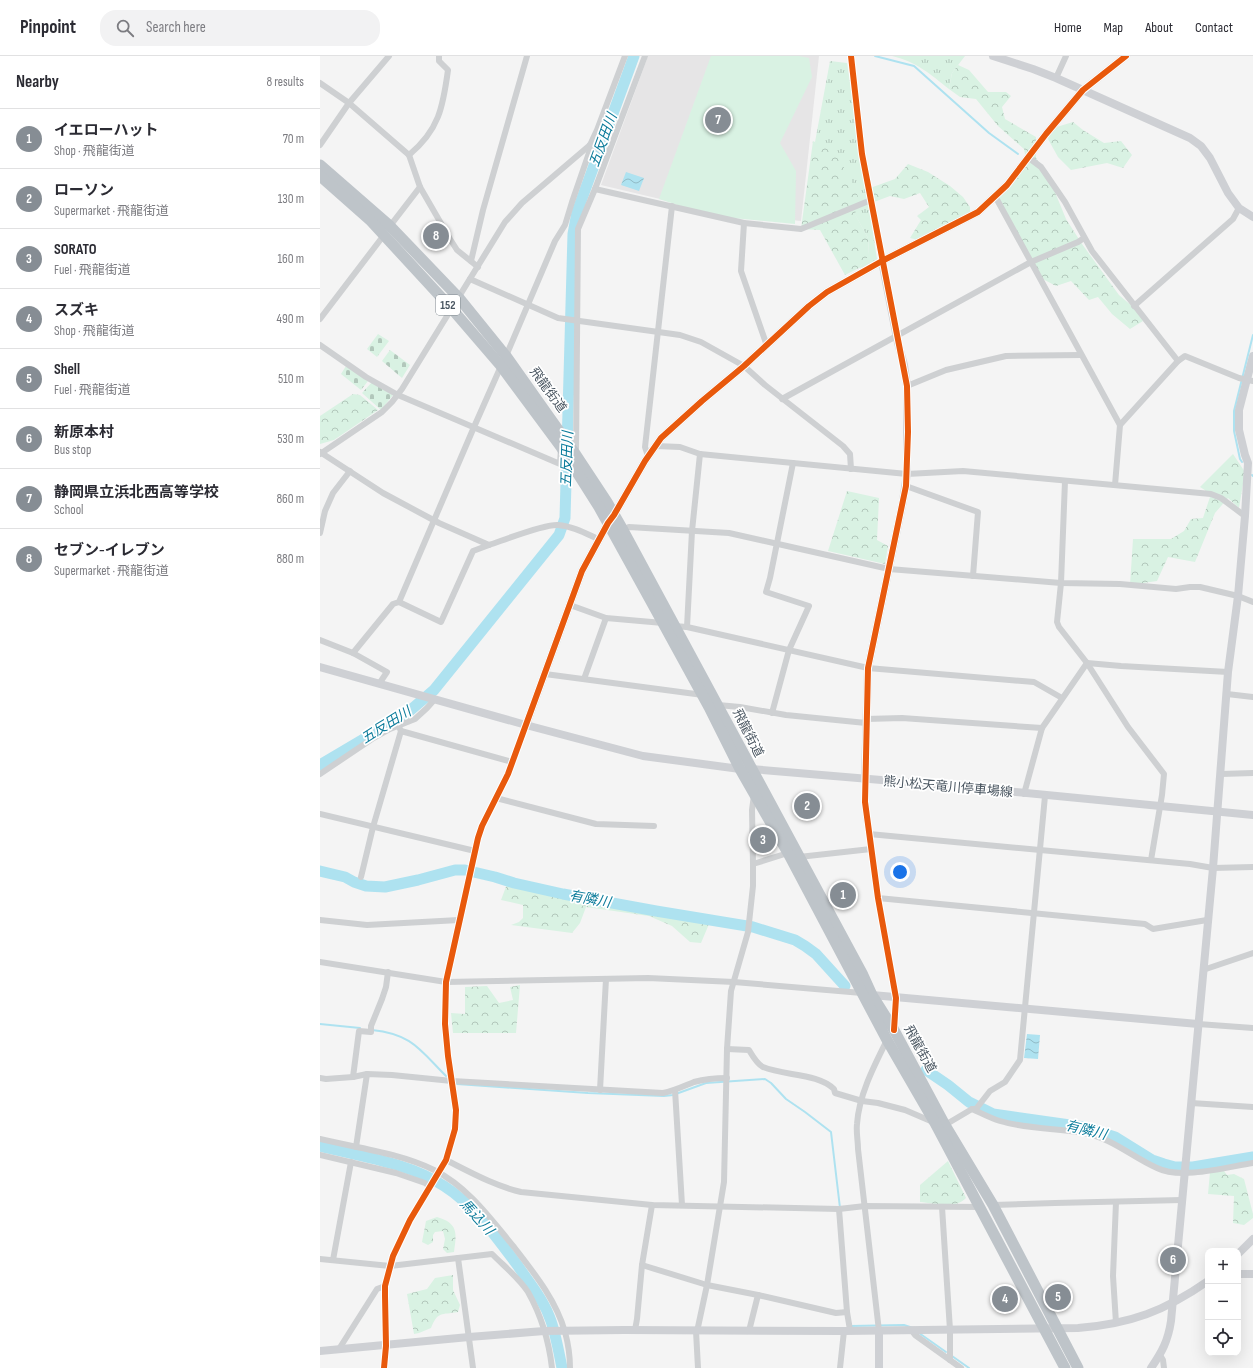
<!DOCTYPE html>
<html lang="en">
<head>
<meta charset="utf-8">
<style>
	:root { --surface:#fff; --page:#f2f2f3; --text:#2b2b33; --muted:#7c7c81; --line:#e1e1e2; --accent:#868d94 }
	body { margin:0; font-family:"Sofia Sans Condensed","Noto Sans JP",sans-serif; background:var(--page); color:var(--text) }
	.controls { position:absolute; right:12px; bottom:12px; display:grid; overflow:hidden; border-radius:8px; box-shadow:0 4px 16px #0002 }
	.controls button { width:36px; height:36px; display:grid; place-items:center; padding:0; border:0; border-bottom:1px solid var(--line); background:var(--surface); color:var(--text); font:20px sans-serif }
	.you { position:absolute; left:580px; top:816px; width:14px; height:14px; margin:-10px; border:3px solid #fff; border-radius:50%; background:#1a73e8; box-shadow:0 0 0 6px #1a73e833 }
	.badge { display:grid; place-items:center; width:26px; height:26px; border-radius:50%; background:var(--accent); color:#fff; font-size:13px; font-weight:700 }
	.pin { position:absolute; translate:-50% -50%; border:2px solid #fff; box-shadow:0 1px 4px #0006 }
	.list { margin:0; padding:0; list-style:none }
	h2 { display:flex; justify-content:space-between; align-items:center; height:52px; margin:0; padding:0 16px; font-size:17px }
	h2 small { font-size:13px; font-weight:400; color:var(--muted) }
	.list li { display:grid; grid-template-columns:26px 1fr auto; gap:12px; align-items:center; box-sizing:border-box; height:60px; padding:0 16px; border-top:1px solid var(--line) }
	.list b { display:block; font-size:15px; white-space:nowrap }
	.list p { margin:0; font-size:13px; white-space:nowrap; color:var(--muted) }
	.list em { font-size:13px; font-style:normal; color:var(--muted) }
	.icon { flex:none; width:22px; height:22px; fill:none; stroke:currentColor; stroke-width:2; stroke-linecap:round; stroke-linejoin:round }
	.map { position:relative; flex:none; width:933px; height:1312px; overflow:hidden }
	header { display:flex; align-items:center; gap:24px; box-sizing:border-box; height:56px; padding:0 20px; background:var(--surface); border-bottom:1px solid var(--line) }
	header strong { font-size:19px }
	nav { display:flex; gap:22px; margin-inline-start:auto; font-size:14px }
	.search { width:280px; height:36px; background:var(--page); display:flex; align-items:center; gap:10px; box-sizing:border-box; padding:0 14px; border-radius:16px; color:var(--muted); font-size:15px }
	main { display:flex }
	aside { flex:1; background:var(--surface) }
	.map>svg:first-child { display:block }
</style>
</head>
<body>
<header>
<strong>Pinpoint</strong>
<div class="search"><svg class="icon" aria-label="search" viewBox="0 0 24 24"><circle cx="10" cy="10" r="6"/><path d="M15 15l6 6"/></svg>Search here</div>
<nav><a>Home</a><a>Map</a><a>About</a><a>Contact</a></nav>
</header>
<main>
<aside>
<h2>Nearby<small>8 results</small></h2>
<ul class="list">
<li><span class="badge">1</span><div><b>イエローハット</b><p>Shop · 飛龍街道</p></div><em>70 m</em></li>
<li><span class="badge">2</span><div><b>ローソン</b><p>Supermarket · 飛龍街道</p></div><em>130 m</em></li>
<li><span class="badge">3</span><div><b>SORATO</b><p>Fuel · 飛龍街道</p></div><em>160 m</em></li>
<li><span class="badge">4</span><div><b>スズキ</b><p>Shop · 飛龍街道</p></div><em>490 m</em></li>
<li><span class="badge">5</span><div><b>Shell</b><p>Fuel · 飛龍街道</p></div><em>510 m</em></li>
<li><span class="badge">6</span><div><b>新原本村</b><p>Bus stop</p></div><em>530 m</em></li>
<li><span class="badge">7</span><div><b>静岡県立浜北西高等学校</b><p>School</p></div><em>860 m</em></li>
<li><span class="badge">8</span><div><b>セブン-イレブン</b><p>Supermarket · 飛龍街道</p></div><em>880 m</em></li>
</ul>
</aside>
<div class="map">
<svg width="933" height="1312" viewBox="0 0 933 1312">
	<defs>
		<pattern id="grass-tufts" width="24" height="20" patternUnits="userSpaceOnUse"><rect width="24" height="20" fill="#d9f2e3"/><path d="M3 7l-1-3M5 7V3M7 7l1-3M15 17l-1-3M17 17v-4M19 17l1-3" fill="none" stroke="#b2c7bb"/></pattern>
		<pattern id="forest-crowns" width="20" height="18" patternUnits="userSpaceOnUse"><rect width="20" height="18" fill="#d9f2e3"/><path d="M2 6a3 3 0 1 1 6 0M12 15a3 3 0 1 1 6 0" fill="none" stroke="#b2c7bb"/></pattern>
		<pattern id="cemetery-stones" width="16" height="16" patternUnits="userSpaceOnUse"><rect width="16" height="16" fill="#d9f2e3"/><path d="M2 7V4a2 2 0 0 1 4 0v3zM10 15v-3a2 2 0 0 1 4 0v3z" fill="#b2c7bb"/></pattern>
		<pattern id="water-waves" width="16" height="10" patternUnits="userSpaceOnUse"><rect width="16" height="10" fill="#aee2f0"/><path d="M0 5q4-4 8 0t8 0" fill="none" stroke="#90bac6"/></pattern>
	</defs>
	<rect width="100%" height="100%" fill="#f4f4f4"/>
	<polygon fill="#e6e5e6" points="328,0 499,0 481,165 395,156 281,129"/>
	<g fill="url(#grass-tufts)">
		<path d="M572,0H645L632,17L629,33C610,18 597,6 572,0Z"/>
		<polygon points="510,5 527,7 557,203 545,211 539,212 549,198 548,182 495,86"/>
	</g>
	<g fill="url(#forest-crowns)">
		<polygon points="638,9 649,14 668,36 686,36 691,40 682,51 685,63 716,81 716,102 730,124 746,163 762,188 799,239 819,256 823,265 810,273 792,258 778,241 769,244 751,225 736,230 719,221 677,144 707,109 704,93 678,70 656,43 640,41 629,33 632,17"/>
		<polygon points="753,66 763,74 784,87 801,85 812,99 803,112 787,107 751,114 738,101 728,83 730,73"/>
		<polygon points="493,85 515,96 531,124 539,143 535,158 548,182 549,199 539,212 525,219 500,174 481,173"/>
		<polygon points="588,108 608,116 630,130 643,141 650,151 650,161 598,184 590,182 601,164 597,160 609,151 600,137 584,143 570,140 554,146 550,132 575,123"/>
		<polygon points="33,338 40,339 58,354 14,384 0,388 0,360"/>
		<polygon points="913,398 925,416 919,452 908,442 895,457 875,506 848,501 837,525 810,529 813,483 851,483 864,475 871,463 883,462 891,438 880,431"/>
		<polygon points="527,435 559,442 557,484 568,490 565,508 508,495"/>
		<polygon points="187,828 303,852 389,868 381,887 370,886 352,870 329,860 266,851 260,867 252,877 191,869 199,866 203,862 203,849 181,844"/>
		<polygon points="200,929 196,977 133,977 131,957 145,958 145,931 167,930 179,947 193,944 190,931"/>
		<path d="M628,1105L646,1142C635,1154 614,1147 600,1146V1129Z"/>
		<polygon points="904,1115 907,1119 914,1118 924,1123 933,1158 933,1162 924,1169 913,1167 914,1140 888,1138 890,1116"/>
		<path d="M117,1161C138,1167 137,1177 134,1196L127,1197L123,1193L125,1183L123,1175L115,1176L113,1179V1186L108,1189L102,1186L106,1165Z"/>
		<path d="M133,1219V1234L140,1249L138,1256C121,1259 118,1255 111,1272L99,1277L94,1278L87,1238L107,1233L115,1222Z"/>
	</g>
	<g fill="url(#cemetery-stones)">
		<polygon points="58,278 69,285 57,301 47,293"/>
		<polygon points="70,294 90,309 82,322 62,305"/>
		<polygon points="26,310 48,325 41,334 21,318"/>
		<polygon points="52,326 73,339 61,354 42,337"/>
	</g>
	<polygon fill="#d9f2e3" points="391,0 479,0 489,2 492,21 460,87 476,115 475,168 392,160 339,143"/>
	<g fill="url(#water-waves)">
		<polygon points="306,116 324,122 319,135 301,129"/>
		<polygon points="707,978 720,979 718,1003 704,1002"/>
	</g>
	<g fill="none" stroke-linecap="round" stroke-linejoin="round">
		<g stroke="#aee2f0" stroke-width="2">
			<polyline points="555,0 594,10 669,77 698,98"/>
			<polyline points="922,406 920,403 914,375 914,355 933,279"/>
			<polyline points="932,419 933,420"/>
			<polyline points="0,968 40,972"/>
			<path d="M52,974C92,978 100,994 126,1020"/>
			<polyline points="137,1028 268,1037 344,1040 353,1039 386,1027 445,1023 451,1027 466,1043 485,1056 511,1076 520,1152"/>
			<polyline points="531,1268 531,1270 584,1269 593,1272"/>
			<polyline points="599,1277 626,1296"/>
			<polyline points="632,1300 649,1312"/>
		</g>
		<g stroke="#aee2f0" stroke-width="11">
			<polyline points="0,709 86,658 114,634 239,479 245,462 253,178 257,156 314,0"/>
			<polyline points="0,815 25,821 34,826 46,830 65,831 98,824 135,814 145,814 175,821 194,827 243,838 336,855 433,871 475,884 485,890 496,898 525,930"/>
			<polyline points="606,1014 628,1029 649,1046 673,1058 764,1071 795,1081 832,1104 844,1108 855,1111 873,1111 933,1101"/>
			<path d="M0,1090C40,1100 89,1107 124,1130C154,1149 177,1182 198,1210C210,1228 224,1244 231,1265C236,1280 239,1296 242,1312"/>
		</g>
		<g stroke="#ced0d2" stroke-width="6">
			<polyline points="531,0 542,98 562,205"/>
			<polyline points="736,22 746,0"/>
			<polyline points="0,27 29,47 89,99 100,131 130,183 137,194 158,211"/>
			<polyline points="0,89 29,47 69,0"/>
			<polyline points="270,89 288,96"/>
			<path d="M89,99C119,74 123,51 128,14L119,5V0"/>
			<polyline points="709,102 721,111 745,146 772,195 858,305"/>
			<polyline points="275,133 424,167 481,173 551,144"/>
			<polyline points="675,140 800,369 795,429"/>
			<polyline points="424,167 421,215 447,290"/>
			<polyline points="70,170 100,131"/>
			<polyline points="151,205 163,154 207,0"/>
			<polyline points="150,223 238,262 360,279 381,286 424,310 445,329 523,390 530,398 531,413"/>
			<polyline points="814,250 913,163 919,152"/>
			<polyline points="0,263 64,179"/>
			<polyline points="0,289 46,321 78,339 240,408 241,392"/>
			<polyline points="186,300 235,185 245,169 252,146 270,94 270,89"/>
			<polyline points="587,330 626,314 686,300 761,299"/>
			<polyline points="462,343 711,206 758,186 764,182"/>
			<polyline points="800,369 858,305 865,300 919,322 933,325"/>
			<polyline points="336,390 360,391 380,398 587,418 643,415 891,438 901,442 925,460"/>
			<path d="M0,396L63,437L119,467L169,489C184,484 224,468 238,469C252,470 265,477 278,483"/>
			<polyline points="256,397 258,173 275,133 325,0"/>
			<polyline points="0,398 62,356 72,346 82,333 185,166 202,147 270,89 277,74 305,0"/>
			<polyline points="328,400 325,391 352,150"/>
			<polyline points="745,425 741,527 737,566 739,571 767,607 808,671 844,718 842,739 831,804"/>
			<polyline points="586,430 658,456 653,520"/>
			<polyline points="303,474 309,471 409,477 569,513 741,527 800,528 856,533 870,531 880,531 918,540 933,546"/>
			<polyline points="0,477 5,455 13,437 30,415"/>
			<polyline points="79,546 121,566 153,495 169,489"/>
			<polyline points="250,549 286,562 343,567"/>
			<polyline points="354,570 367,571 548,612 714,626 742,642"/>
			<polyline points="367,571 372,475 380,398"/>
			<polyline points="0,584 33,597 67,616 59,628"/>
			<polyline points="33,597 73,548 79,546 154,371 181,310"/>
			<polyline points="767,607 801,610 908,616"/>
			<polyline points="225,618 383,639"/>
			<polyline points="264,623 286,562"/>
			<polyline points="907,638 933,641"/>
			<polyline points="398,649 420,651 466,659 546,667"/>
			<polyline points="452,657 469,594 489,550 446,536 450,522 473,407"/>
			<polyline points="546,663 582,662 722,672"/>
			<polyline points="79,671 81,675 192,706"/>
			<polyline points="0,718 52,683 70,673 95,663 107,652 115,643"/>
			<polyline points="901,718 933,717"/>
			<polyline points="545,724 546,761 553,801 558,842 576,942 574,972"/>
			<polyline points="704,738 722,672 767,607"/>
			<polyline points="176,742 276,768 334,770"/>
			<polyline points="0,758 155,795"/>
			<polyline points="549,778 870,808 893,812 933,811"/>
			<polyline points="479,801 551,793"/>
			<polyline points="433,808 432,754 434,739"/>
			<polyline points="41,821 53,771 81,675"/>
			<polyline points="558,842 825,868 833,873 887,864"/>
			<polyline points="0,864 47,869 139,864"/>
			<polyline points="0,906 126,926 328,922 414,926 542,937"/>
			<polyline points="883,914 933,897"/>
			<polyline points="878,968 933,972"/>
			<path d="M407,993L429,994C432,999 437,1008 443,1011C464,1020 498,1017 514,1033L515,1037L542,1045L558,1047L585,1054L613,1066"/>
			<polyline points="33,1021 39,975 51,976 51,970 62,943 66,931 68,916"/>
			<path d="M0,1022L6,1023L33,1021L47,1018L72,1019L132,1025L343,1037C354,1035 364,1030 374,1026C385,1023 395,1022 407,1022"/>
			<polyline points="280,1034 286,923"/>
			<polyline points="355,1034 362,1149"/>
			<polyline points="871,1047 933,1051"/>
			<path d="M652,1053C661,1057 670,1062 680,1065C707,1073 736,1072 764,1077C792,1082 812,1101 837,1112C861,1124 907,1111 933,1107"/>
			<polyline points="625,1069 652,1053 656,1053 670,1035 685,1026 700,1004 725,740"/>
			<path d="M0,1083C38,1092 79,1097 114,1114C148,1131 170,1162 194,1191C214,1217 236,1244 245,1276C248,1287 250,1300 250,1312"/>
			<polyline points="36,1091 47,1018"/>
			<polyline points="0,1099 76,1117 105,1127 110,1131"/>
			<path d="M126,1104C150,1116 175,1130 201,1136L332,1149L519,1153L545,1150L661,1151"/>
			<polyline points="673,1149 735,1147 862,1144"/>
			<polyline points="622,1151 630,1274 630,1304"/>
			<polyline points="519,1153 527,1256 530,1274"/>
			<polyline points="138,1202 153,1312"/>
			<path d="M0,1203L70,1210L172,1198C184,1210 199,1222 208,1236C221,1259 229,1286 232,1312"/>
			<polyline points="13,1204 31,1106"/>
			<polyline points="322,1209 387,1229 438,1239 516,1257 527,1256"/>
			<polyline points="796,1267 793,1220 796,1146"/>
			<polyline points="315,1274 317,1263 322,1209 332,1149"/>
			<polyline points="429,1275 438,1239"/>
			<path d="M559,1275L538,1093C538,1085 536,1076 537,1068C539,1039 554,1010 567,984"/>
			<polyline points="592,1275 595,1279 641,1312"/>
			<polyline points="19,1293 57,1233 65,1230"/>
			<polyline points="840,1299 843,1304 844,1312"/>
			<polyline points="64,1312 66,1290 65,1240 65,1230 73,1200 90,1164 126,1104 135,1073 136,1054 128,1000 125,968 126,926 158,782 162,770 188,718 206,669"/>
			<polyline points="378,1312 376,1275 378,1271 387,1229 404,1126 407,993 411,935 428,876 433,830 433,808 468,797"/>
			<polyline points="520,1312 524,1275"/>
		</g>
		<g stroke="#ced0d4" stroke-width="8">
			<polyline points="673,0 713,13 736,22 870,82 881,90 890,102 908,137 919,152 933,161"/>
			<polyline points="0,611 206,669 323,700 420,713 431,713 633,730 933,759"/>
			<polyline points="206,669 262,515 288,467 294,459 325,405 341,382 382,345 424,310 489,250 507,236 562,205 658,156 687,129 726,78 763,34 806,0"/>
			<polyline points="545,724 548,612 583,445 587,418 587,330 584,309 578,287 562,205"/>
			<polyline points="552,939 878,968"/>
			<polyline points="918,1198 933,1183"/>
			<polyline points="918,1218 933,1218"/>
			<path d="M0,1295L149,1281L224,1275L304,1274L524,1275L758,1272C810,1268 845,1255 888,1225"/>
			<polyline points="559,1312 559,1275"/>
			<path d="M831,1312C842,1296 848,1285 851,1265L893,812L908,616L918,540L925,460L928,407L925,399L919,374V354L933,300"/>
		</g>
		<g stroke="#bec4c9" stroke-width="11">
			<polyline points="0,109 70,170 139,242 186,300 256,399 287,446 303,474 542,917 552,939 574,974 625,1069 673,1149 758,1312"/>
			<polyline points="0,120 50,164 132,253 181,310 241,391 279,451 343,567 389,651 420,713 468,797 567,984 615,1067 745,1312"/>
		</g>
		<g stroke="#fff" stroke-width="8">
			<g id="cycleway">
				<polyline points="531,0 542,98 587,330 588,376 586,430 548,612 545,746 558,842 576,942 574,974"/>
				<polyline points="64,1312 66,1290 65,1240 65,1230 73,1200 90,1164 126,1104 135,1073 136,1054 128,1000 125,968 126,926 158,782 162,770 188,718 262,515 288,467 294,459 325,405 341,382 382,345 424,310 489,250 507,236 562,205 658,156 687,129 726,78 763,34 806,0"/>
			</g>
		</g>
		<use href="#cycleway" stroke="#e8590c" stroke-width="6"/>
	</g>
	<g text-anchor="middle" dominant-baseline="central" stroke-width="3.5" stroke-linejoin="round" paint-order="stroke">
		<rect fill="#fff" stroke="#808990" stroke-width="1" x="116" y="239" width="24" height="20" rx="3"/>
		<g font-size="12" font-weight="bold" fill="#4a5661">
			<text x="128" y="249">152</text>
		</g>
		<g font-size="13" fill="#4a5661" stroke="#fff">
			<text transform="translate(228 334) rotate(54)">飛龍街道</text>
			<text transform="translate(428 677) rotate(63)">飛龍街道</text>
			<text transform="translate(628 731) rotate(5)">熊小松天竜川停車場線</text>
			<text transform="translate(600 993) rotate(61)">飛龍街道</text>
		</g>
		<g font-size="14" font-style="italic" fill="#0c7c9b" stroke="#fff">
			<text transform="translate(283 84) rotate(-70)">五反田川</text>
			<text transform="translate(247 403) rotate(-88)">五反田川</text>
			<text transform="translate(66 669) rotate(-32)">五反田川</text>
			<text transform="translate(270 843) rotate(10)">有隣川</text>
			<text transform="translate(766 1074) rotate(14)">有隣川</text>
			<text transform="translate(157 1161) rotate(48)">馬込川</text>
		</g>
	</g>
</svg>
<div class="controls">
<button>+</button>
<button>−</button>
<button><svg class="icon" aria-label="locate" viewBox="0 0 24 24"><circle cx="12" cy="12" r="6"/><path d="M12 2v4M12 18v4M2 12h4M18 12h4"/></svg></button>
</div>
<div class="you"></div>
<div class="pin badge" style="left:523px;top:839px">1</div>
<div class="pin badge" style="left:487px;top:750px">2</div>
<div class="pin badge" style="left:443px;top:784px">3</div>
<div class="pin badge" style="left:685px;top:1243px">4</div>
<div class="pin badge" style="left:738px;top:1241px">5</div>
<div class="pin badge" style="left:853px;top:1204px">6</div>
<div class="pin badge" style="left:398px;top:64px">7</div>
<div class="pin badge" style="left:116px;top:180px">8</div>
</div>
</main>
</body>
</html>
